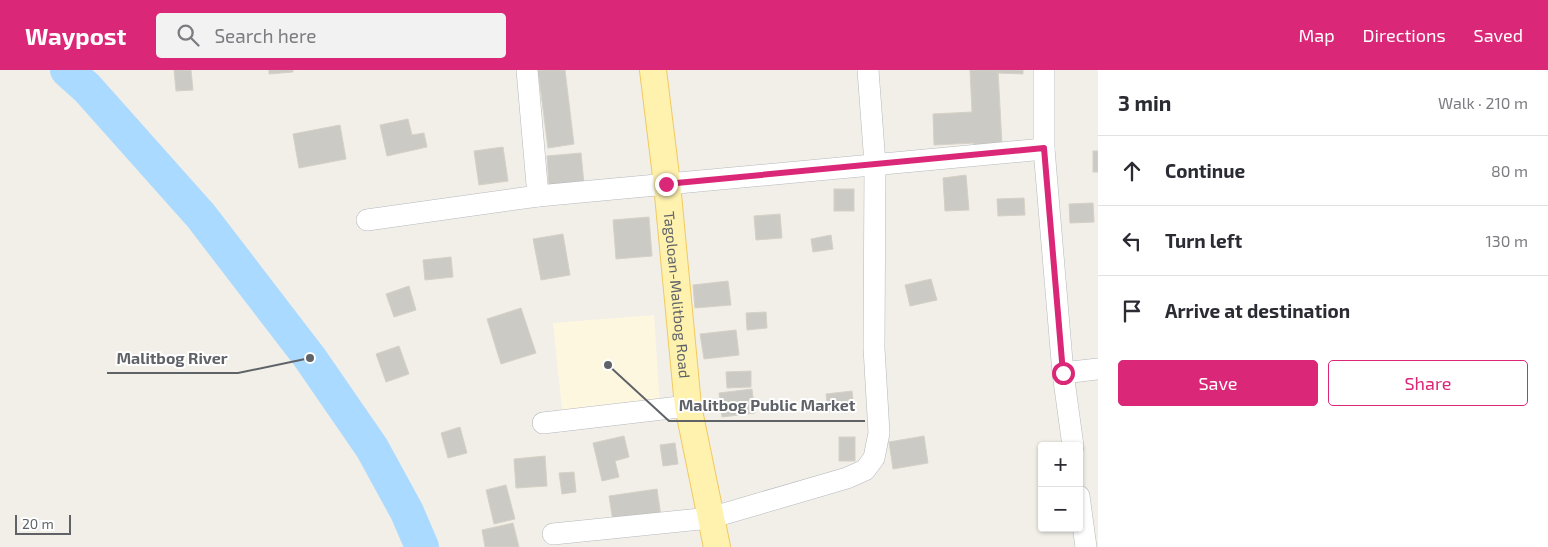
<!DOCTYPE html>
<html lang="en">
<head>
<meta charset="utf-8">
<style>
	:root { --surface:#fff; --page:#f2f2f3; --text:#2b2b33; --muted:#7c7c81; --line:#e1e1e2; --accent:#db2777 }
	body { margin:0; font-family:"Exo 2",sans-serif; background:var(--page); color:var(--text) }
	.controls { position:absolute; right:15px; bottom:15px; display:grid; overflow:hidden; border-radius:5px; box-shadow:0 1px 4px #0004 }
	.controls button { width:45px; height:45px; display:grid; place-items:center; padding:0; border:0; border-bottom:1px solid var(--line); background:var(--surface); color:var(--text); font:25px sans-serif }
	.scale { position:absolute; left:15px; bottom:12px; width:56px; box-sizing:border-box; padding-left:5px; border:2px solid #5f6368; border-top:0; font-size:14px; line-height:18px; white-space:nowrap; color:#5f6368; -webkit-text-stroke:4px #fff; paint-order:stroke }
	.stop { position:absolute; width:15px; height:15px; margin:-11px; border:4px solid #db2777; border-radius:50%; background:#fff }
	.stop.end { background:#db2777; border-color:#fff; box-shadow:0 1px 5px #0008 }
	.list { margin:0; padding:0; list-style:none }
	h2 { display:flex; justify-content:space-between; align-items:center; height:65px; margin:0; padding:0 20px; font-size:21px }
	h2 small { font-size:16px; font-weight:400; color:var(--muted) }
	.list li { display:grid; grid-template-columns:32px 1fr auto; gap:15px; align-items:center; box-sizing:border-box; height:70px; padding:0 20px; border-top:1px solid var(--line) }
	.list b { display:block; font-size:19px; white-space:nowrap }
	.list em { font-size:16px; font-style:normal; color:var(--muted) }
	.actions { display:flex; gap:10px; padding:15px 20px }
	.actions a { flex:1; padding:11px 0; border:1px solid var(--accent); border-radius:5px; text-align:center; font-size:18px; color:var(--accent) }
	.actions .main { background:var(--accent); color:#fff }
	.icon { flex:none; width:28px; height:28px; fill:none; stroke:currentColor; stroke-width:2; stroke-linecap:round; stroke-linejoin:round }
	.map { position:relative; flex:none; width:1098px; height:477px; overflow:hidden }
	header { display:flex; align-items:center; gap:30px; box-sizing:border-box; height:70px; padding:0 25px; background:var(--accent); color:#fff }
	header strong { font-size:24px }
	nav { display:flex; gap:28px; margin-inline-start:auto; font-size:18px }
	.search { width:350px; height:45px; background:var(--page); display:flex; align-items:center; gap:12px; box-sizing:border-box; padding:0 18px; border-radius:5px; color:var(--muted); font-size:19px }
	main { display:flex }
	aside { flex:1; background:var(--surface) }
	.map>svg:first-child { display:block }
</style>
</head>
<body>
<header>
<strong>Waypost</strong>
<div class="search"><svg class="icon" aria-label="search" viewBox="0 0 24 24"><circle cx="10" cy="10" r="6"/><path d="M15 15l6 6"/></svg>Search here</div>
<nav><a>Map</a><a>Directions</a><a>Saved</a></nav>
</header>
<main>
<div class="map">
<svg width="1098" height="477" viewBox="0 0 1098 477">
	<rect width="100%" height="100%" fill="#f1efe8"/>
	<polygon fill="#fef7e0" points="654,245 660,337 563,348 553,253"/>
	<g fill="none" stroke-linecap="round" stroke-linejoin="round">
		<polyline stroke="#aadaff" stroke-width="34" points="67,0 87,18 201,146 310,288 372,378 407,442 422,477"/>
	</g>
	<g fill="#cccac5" stroke="#d6d1c6">
		<polygon points="174,0 191,0 193,20 176,21"/>
		<polygon points="269,0 293,0 293,2 269,4"/>
		<polygon points="538,0 565,0 574,74 548,78"/>
		<polygon points="970,0 998,0 1002,74 974,76 974,73 934,75 933,44 972,42"/>
		<polygon points="997,0 1023,0 1023,4 997,3"/>
		<polygon points="408,49 412,65 424,63 427,77 387,86 380,55"/>
		<polygon points="340,55 346,89 299,98 293,64"/>
		<polygon points="503,77 508,111 479,115 474,81"/>
		<rect x="1093" y="81" width="5" height="21"/>
		<polygon points="581,83 584,114 549,116 547,86"/>
		<polygon points="966,105 969,140 945,141 943,108"/>
		<rect x="834" y="119" width="20" height="22"/>
		<polygon points="1024,128 1025,145 998,146 997,129"/>
		<polygon points="1093,133 1094,152 1070,153 1069,134"/>
		<polygon points="780,144 782,168 756,170 754,146"/>
		<polygon points="649,147 652,186 616,189 613,150"/>
		<polygon points="563,164 570,205 541,210 533,169"/>
		<polygon points="831,165 833,179 813,182 811,169"/>
		<polygon points="451,187 453,207 425,210 423,190"/>
		<polygon points="931,209 937,230 910,236 905,215"/>
		<polygon points="728,211 731,235 695,238 693,215"/>
		<polygon points="409,216 416,240 394,247 386,224"/>
		<polygon points="521,238 536,283 501,294 487,249"/>
		<polygon points="766,242 767,258 747,260 746,243"/>
		<polygon points="736,260 739,285 704,289 700,264"/>
		<polygon points="399,276 409,304 386,312 376,284"/>
		<polygon points="751,301 751,317 727,318 726,302"/>
		<polygon points="752,319 755,343 722,347 719,323"/>
		<polygon points="852,321 854,339 828,342 826,324"/>
		<polygon points="460,357 467,383 448,388 441,363"/>
		<polygon points="624,366 629,387 615,391 619,407 602,411 593,373"/>
		<polygon points="924,366 928,393 893,399 889,372"/>
		<rect x="839" y="367" width="16" height="24"/>
		<polygon points="675,373 678,394 663,396 660,375"/>
		<polygon points="545,386 547,416 516,418 514,389"/>
		<polygon points="574,402 576,422 562,424 559,403"/>
		<polygon points="506,415 515,449 494,454 486,420"/>
		<polygon points="657,419 661,446 613,452 609,426"/>
		<polygon points="513,453 519,477 485,477 482,460"/>
	</g>
	<g fill="none" stroke-linecap="round" stroke-linejoin="round">
		<g stroke="#b5b8bc" stroke-width="22">
			<g id="minor">
				<polyline points="527,0 538,126"/>
				<polyline points="1044,0 1044,79 1063,303 1073,376"/>
				<polyline points="367,150 538,126 1044,79"/>
				<polyline points="1063,303 1098,299"/>
				<polyline points="543,353 688,336"/>
				<polyline points="1079,426 1086,477"/>
				<polyline points="553,464 710,448 847,408 865,400 874,388 879,363 874,278 875,94 868,0"/>
			</g>
		</g>
		<g stroke="#f2c960" stroke-width="28">
			<g id="major">
				<path id="s1" d="M653,0L667,114L688,336L717,477"/>
			</g>
		</g>
		<use href="#minor" stroke="#fff" stroke-width="21"/>
		<use href="#major" stroke="#fff2af" stroke-width="26"/>
	</g>
	<g fill="none" stroke-linecap="round" stroke-linejoin="round">
		<polyline stroke="#db2777" stroke-width="6" points="666,114 1044,78 1063,303"/>
	</g>
	<g text-anchor="middle" dominant-baseline="central" stroke-width="4" stroke-linejoin="round" paint-order="stroke">
		<g font-size="15" fill="#5f6368" stroke="#fff">
			<text stroke="none"><textPath href="#s1" startOffset="226">Tagoloan-Malitbog Road</textPath></text>
		</g>
	</g>
	<path fill="none" stroke="#5f6368" stroke-width="2" d="M310 288L238 303H107M608 295L669 351H865"/>
	<g fill="#5f6368" stroke="#fff" stroke-width="2">
		<circle cx="310" cy="288" r="5"/>
		<circle cx="608" cy="295" r="5"/>
	</g>
	<g font-size="16" text-anchor="middle" font-weight="bold" fill="#5f6368" stroke="#fff" stroke-width="4" stroke-linejoin="round" paint-order="stroke">
		<text x="172" y="294">Malitbog River</text>
		<text x="767" y="341">Malitbog Public Market</text>
	</g>
</svg>
<div class="controls">
<button>+</button>
<button>−</button>
</div>
<div class="scale">20 m</div>
<div class="stop" style="left:1063px;top:303px"></div>
<div class="stop end" style="left:666px;top:114px"></div>
</div>
<aside>
<h2>3 min<small>Walk · 210 m</small></h2>
<ul class="list">
<li><svg class="icon" aria-label="ahead" viewBox="0 0 24 24"><path d="M12 20V5M6 11l6-6 6 6"/></svg><div><b>Continue</b></div><em>80 m</em></li>
<li><svg class="icon" aria-label="left" viewBox="0 0 24 24"><path d="M17 20v-9H6M10 6l-5 5 5 5"/></svg><div><b>Turn left</b></div><em>130 m</em></li>
<li><svg class="icon" aria-label="arrive" viewBox="0 0 24 24"><path d="M6 21V4h12l-3 4 3 4H6"/></svg><div><b>Arrive at destination</b></div></li>
</ul>
<div class="actions"><a class="main">Save</a><a>Share</a></div>
</aside>
</main>
</body>
</html>
